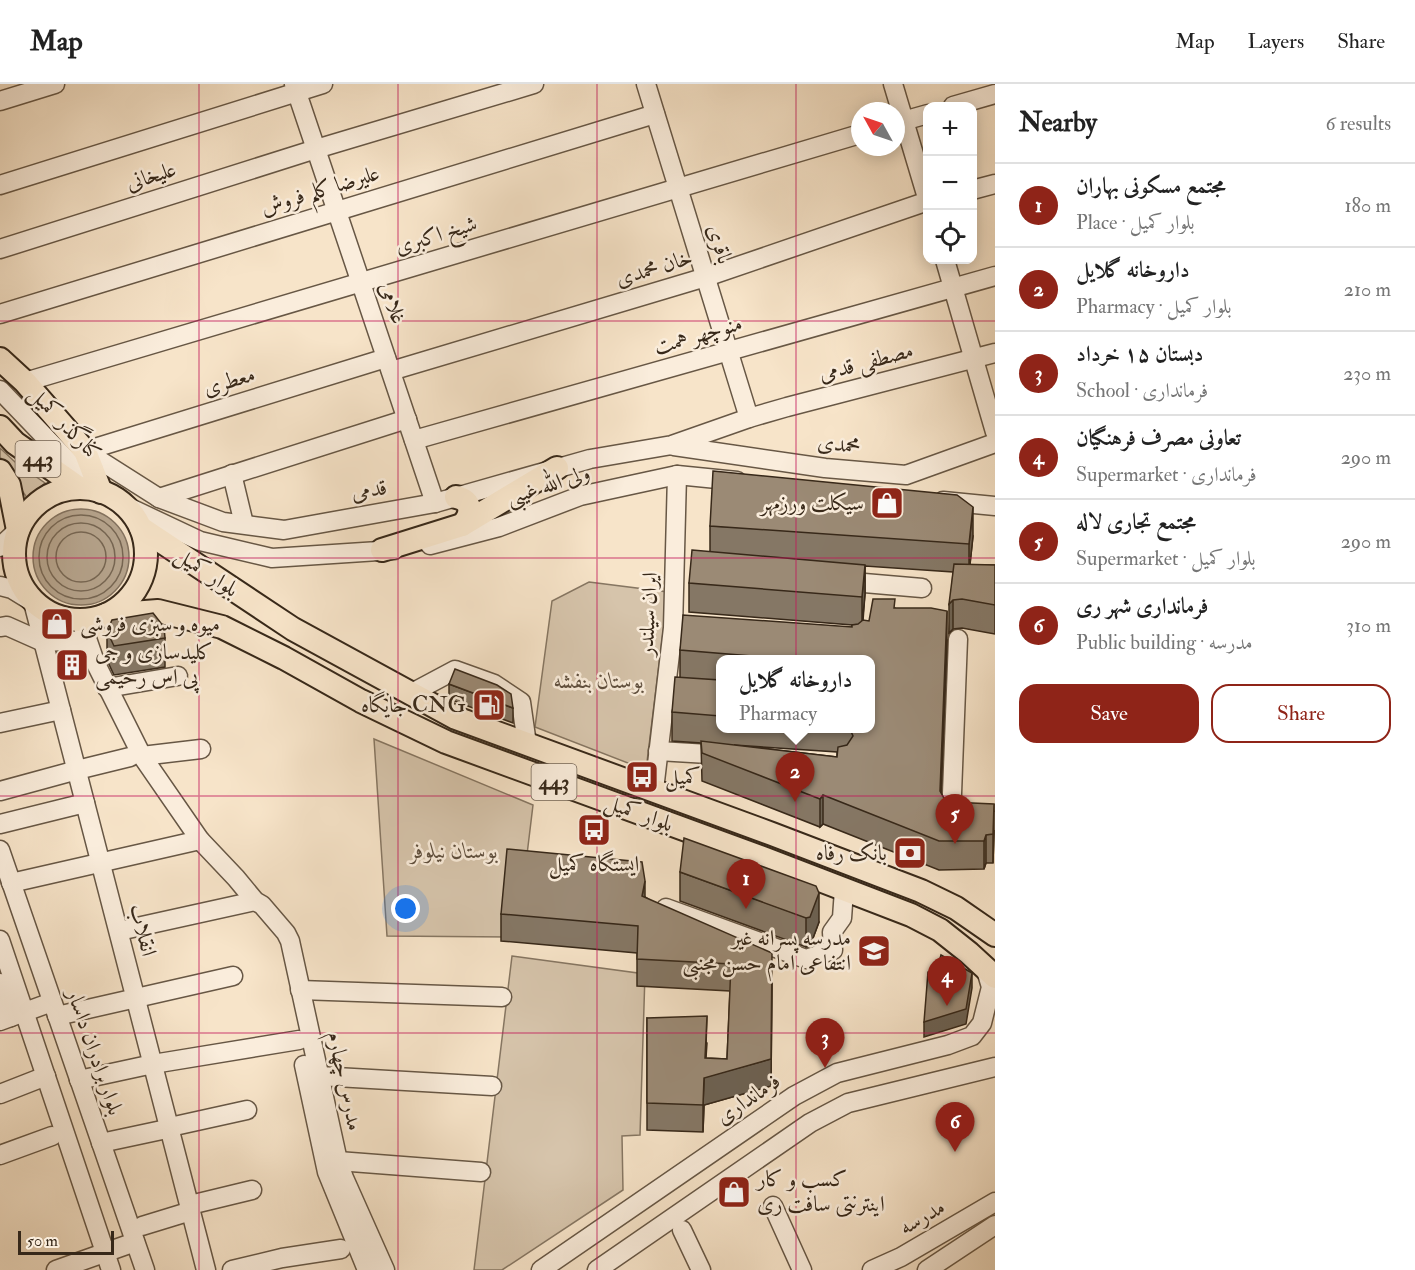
<!DOCTYPE html>
<html lang="en">
<head>
<meta charset="utf-8">
<style>
	:root { --surface:#fff; --page:#f2f2f2; --text:#222; --muted:#767676; --line:#e0e0e0; --accent:#8f2418 }
	body { margin:0; font-family:"IM FELL Double Pica",Amiri,serif; background:var(--page); color:var(--text) }
	.controls { position:absolute; right:18px; top:18px; display:grid; overflow:hidden; border-radius:12px; box-shadow:0 3px 15px #0003 }
	.controls button { width:54px; height:54px; display:grid; place-items:center; padding:0; border:0; border-bottom:2px solid var(--line); background:var(--surface); color:var(--text); font:30px sans-serif }
	.compass { position:absolute; left:851px; top:18px; width:54px; height:54px; border-radius:50%; background:var(--surface); box-shadow:0 3px 15px #0003; rotate:310deg }
	.scale { position:absolute; left:18px; bottom:15px; width:96px; box-sizing:border-box; padding-left:6px; border:3px solid #372819; border-top:0; font-size:16px; line-height:21px; white-space:nowrap; color:#372819; -webkit-text-stroke:4px #faeddc; paint-order:stroke }
	.you { position:absolute; left:406px; top:825px; width:21px; height:21px; margin:-15px; border:4px solid #fff; border-radius:50%; background:#1a73e8; box-shadow:0 0 0 9px #1a73e833 }
	.badge { display:grid; place-items:center; width:39px; height:39px; border-radius:50%; background:var(--accent); color:#fff; font-size:20px; font-weight:700 }
	.pin { position:absolute; translate:-50% -50px; filter:drop-shadow(0 2px 3px #0008) }
	.pin::after { content:''; position:absolute; top:32px; width:21px; height:18px; background:inherit; clip-path:polygon(0 0,100% 0,50% 100%) }
	.popup { position:absolute; left:716px; top:571px; width:159px; height:78px; box-sizing:border-box; display:grid; place-content:center; border-radius:12px; background:var(--surface); filter:drop-shadow(0 2px 4px #0005); font-size:20px; white-space:nowrap; color:var(--muted) }
	.popup b { font-size:22px; color:var(--text) }
	.popup::after { content:''; position:absolute; left:50%; top:100%; margin-left:-12px; border:12px solid transparent; border-top-color:var(--surface) }
	.list { margin:0; padding:0; list-style:none }
	h2 { display:flex; justify-content:space-between; align-items:center; height:78px; margin:0; padding:0 24px; font-size:26px }
	h2 small { font-size:20px; font-weight:400; color:var(--muted) }
	.list li { display:grid; grid-template-columns:39px 1fr auto; gap:18px; align-items:center; box-sizing:border-box; height:84px; padding:0 24px; border-top:2px solid var(--line) }
	.list b { display:block; font-size:22px; white-space:nowrap }
	.list p { margin:0; font-size:20px; white-space:nowrap; color:var(--muted) }
	.list em { font-size:20px; font-style:normal; color:var(--muted) }
	.actions { display:flex; gap:12px; padding:18px 24px }
	.actions a { flex:1; padding:14px 0; border:2px solid var(--accent); border-radius:18px; text-align:center; font-size:21px; color:var(--accent) }
	.actions .main { background:var(--accent); color:#fff }
	.icon { flex:none; width:33px; height:33px; fill:none; stroke:currentColor; stroke-width:2; stroke-linecap:round; stroke-linejoin:round }
	.map { position:relative; flex:none; width:995px; height:1186px; overflow:hidden }
	header { display:flex; align-items:center; gap:36px; box-sizing:border-box; height:84px; padding:0 30px; background:var(--surface); border-bottom:2px solid var(--line) }
	header strong { font-size:28px }
	nav { display:flex; gap:33px; margin-inline-start:auto; font-size:21px }
	main { display:flex }
	aside { flex:1; background:var(--surface) }
	.map>svg:first-child { display:block }
</style>
</head>
<body>
<header>
<strong>Map</strong>
<nav><a>Map</a><a>Layers</a><a>Share</a></nav>
</header>
<main>
<div class="map">
<svg width="995" height="1186" viewBox="0 0 995 1186">
	<rect width="100%" height="100%" fill="#f7e4c9"/>
	<filter id="stains"><feTurbulence type="fractalNoise" baseFrequency=".00333" numOctaves="4"/><feColorMatrix values="0 0 0 0 .2 0 0 0 0 .09 0 0 0 0 .02 0 0 0 .5 -.17"/></filter>
	<radialGradient id="worn" r=".72"><stop offset=".6" stop-color="#630" stop-opacity="0"/><stop offset="1" stop-color="#630" stop-opacity=".3"/></radialGradient>
	<g fill="#d6c4ab" stroke="#867662" stroke-width="1.5">
		<polygon points="0,364 15,378 45,399 27,414 0,373"/>
		<polygon points="589,498 668,508 646,686 535,643 552,517"/>
		<polygon points="374,655 533,721 517,853 387,852"/>
		<polygon points="512,872 645,890 640,1051 622,1052 623,1106 502,1186 474,1186"/>
	</g>
	<circle fill="#b6a48d" stroke="#83725f" stroke-width="1.5" cx="81" cy="473" r="48"/>
	<g fill="none" stroke-linecap="round" stroke-linejoin="round">
		<g stroke="#766653" stroke-width="1.5">
			<circle cx="81" cy="473" r="42"/>
			<circle cx="81" cy="473" r="34"/>
			<circle cx="81" cy="473" r="25"/>
		</g>
		<g stroke="#675745" stroke-width="21">
			<g id="minor">
				<polyline points="294,0 435,419"/>
				<polyline points="646,0 749,334"/>
				<polyline points="893,0 928,117"/>
				<polyline points="0,17 55,0"/>
				<polyline points="953,22 995,10"/>
				<polyline points="896,39 928,30"/>
				<polyline points="0,101 323,0"/>
				<polyline points="972,106 995,100"/>
				<polyline points="0,165 316,65 534,0"/>
				<polyline points="945,176 995,348"/>
				<polyline points="0,230 655,30"/>
				<polyline points="391,287 706,193 928,117"/>
				<polyline points="25,298 860,50"/>
				<polyline points="0,306 96,406"/>
				<polyline points="414,356 995,192"/>
				<polyline points="674,362 825,384 906,391 995,359"/>
				<polyline points="85,367 159,414 223,438 284,446 435,419 590,375 672,361 749,334 787,323 995,269"/>
				<polyline points="85,367 386,274"/>
				<polyline points="232,390 244,440"/>
				<polyline points="159,414 407,335"/>
				<polyline points="943,417 995,422"/>
				<polyline points="126,422 200,457 272,474 394,466"/>
				<polyline points="430,461 499,443 580,412 677,391 737,397"/>
				<polyline points="0,463 18,446"/>
				<polyline points="841,497 922,504"/>
				<polyline points="0,502 12,505 33,518 206,1186"/>
				<polyline points="81,537 95,578 142,672 200,756 236,794 255,817 262,821 286,849 290,857 338,1077 344,1094 385,1186"/>
				<polyline points="0,543 7,542 43,558 87,556"/>
				<polyline points="958,555 951,735 995,737"/>
				<polyline points="107,604 178,592"/>
				<polyline points="410,610 455,586 494,600 521,618 527,660"/>
				<polyline points="0,639 61,626"/>
				<polyline points="658,667 725,671"/>
				<polyline points="142,672 201,665"/>
				<polyline points="654,706 673,544 677,391"/>
				<polyline points="0,707 77,686 130,673"/>
				<polyline points="0,740 85,719"/>
				<polyline points="0,766 145,1186"/>
				<polyline points="11,799 200,756"/>
				<polyline points="666,824 806,875 833,866 832,848 842,834 844,806"/>
				<polyline points="119,847 255,817"/>
				<polyline points="0,856 111,1186"/>
				<polyline points="0,899 11,933"/>
				<polyline points="300,906 502,913"/>
				<polyline points="57,932 233,892"/>
				<polyline points="0,937 52,918"/>
				<polyline points="304,981 327,1088 367,1186"/>
				<polyline points="319,992 492,1002"/>
				<polyline points="79,996 153,980 299,956"/>
				<polyline points="0,1010 46,992"/>
				<polyline points="170,1043 247,1026"/>
				<polyline points="101,1059 162,1046"/>
				<polyline points="0,1071 52,1052"/>
				<polyline points="338,1077 481,1088"/>
				<polyline points="190,1121 252,1106"/>
				<polyline points="773,1122 802,1186"/>
				<polyline points="142,1142 191,1127"/>
				<polyline points="682,1146 701,1186"/>
				<polyline points="56,1186 135,1158"/>
				<polyline points="232,1186 282,1174 341,1165"/>
				<polyline points="541,1186 794,1012 837,989 948,961 972,952 982,939 991,903 985,883"/>
				<polyline points="597,1186 810,1039 848,1019 995,983"/>
				<polyline points="872,1186 901,1173 995,1118"/>
				<polyline points="927,1186 995,1141"/>
			</g>
		</g>
		<g stroke="#372819" stroke-width="26">
			<g id="major">
				<polyline points="0,275 25,298 85,367 101,408"/>
				<polyline points="0,343 15,359 79,404"/>
				<polyline points="0,387 9,401 18,446"/>
				<circle cx="80" cy="470" r="66"/>
				<path d="M456,413C472,416 473,430 462,441"/>
				<polyline points="141,444 293,545 456,634 772,750 921,807 956,824 995,851"/>
				<polyline points="382,466 462,441 557,384"/>
				<polyline points="106,531 158,527 222,543 284,574 361,617 446,658 763,774 911,831 940,846 969,869 995,893"/>
			</g>
		</g>
		<use href="#minor" stroke="#faeddc" stroke-width="18"/>
		<use href="#major" stroke="#f7e4c9" stroke-width="22"/>
	</g>
	<g fill="#857765" stroke="#372819" stroke-width="1.5" fill-rule="evenodd">
		<path d="M710,442L973,452L970,481H995V550L962,544L953,545L949,549L953,488L865,482V510L863,537H869L895,524L947,556L941,709L945,716L994,748L993,779H986L984,785L939,786L823,740L820,743L702,697L701,659L672,657V628L680,593V566L852,543V541L689,528V499L710,467ZM720,576H870V645H720ZM734,661L837,668V673Z"/>
		<polygon points="107,547 165,554 165,583 114,591 107,576"/>
		<polygon points="449,600 513,624 513,639 449,615"/>
		<polygon points="680,788 819,838 810,862 806,863 680,817"/>
		<polygon points="645,813 772,896 771,1002 704,1021 703,1048 647,1046 647,934 707,959 706,974 727,975 730,907 637,902 637,869 501,857 501,830"/>
	</g>
	<g fill="#6c6152" stroke="#372819" stroke-width="1.5">
		<polygon points="973,423 973,452 969,489 969,460"/>
		<polygon points="865,481 865,510 862,542 862,513"/>
		<polygon points="953,516 953,545 949,549 949,520"/>
		<polygon points="947,527 947,556 940,735 940,707"/>
		<polygon points="823,711 823,740 820,743 820,715"/>
		<polygon points="994,720 994,748 993,779 993,750"/>
		<polygon points="986,751 986,779 984,785 984,757"/>
		<polygon points="645,797 645,824 642,812"/>
		<polygon points="819,809 819,838 810,862 806,863 806,834"/>
		<polygon points="972,889 972,904 966,940 924,953 924,938"/>
		<polygon points="772,896 771,1002 704,1021 703,1048 703,1021 707,932 705,993 771,975"/>
	</g>
	<g fill="#9b8a75" stroke="#372819" stroke-width="1.5">
		<polygon points="713,387 957,411 973,423 969,460 710,442"/>
		<polygon points="692,466 865,481 862,513 689,499"/>
		<polygon points="954,480 995,481 995,521 962,515 953,516 949,520"/>
		<polygon points="873,515 895,515 894,524 931,524 947,527 940,707 945,716 950,718 994,720 993,750 986,751 984,757 939,757 823,711 820,715 702,669 701,657 837,673 838,663 847,661 853,652 850,645 870,645 870,576 799,576 680,566 683,531 852,543 852,541 858,540 863,536 869,537"/>
		<polygon points="153,529 164,543 165,554 114,562 107,547 112,536"/>
		<polygon points="455,585 497,601 511,610 513,624 449,600"/>
		<polygon points="675,593 720,596 720,632 672,628"/>
		<polygon points="684,754 816,802 819,809 810,833 806,834 680,788"/>
		<polygon points="507,765 642,778 645,797 642,812 772,869 771,975 704,994 703,1021 647,1019 647,934 707,932 705,974 727,975 731,880 637,875 638,842 501,830"/>
		<polygon points="941,871 972,889 966,925 924,938 928,888 937,886"/>
	</g>
	<path fill="none" stroke="#c2185b" stroke-width="1.5" stroke-opacity="0.55" d="M199,0V1186M398,0V1186M597,0V1186M796,0V1186M0,237H995M0,474H995M0,712H995M0,949H995"/>
	<defs>
		<g id="shop-square" transform="scale(1.725)"><rect x="-9" y="-9" width="18" height="18" rx="4" fill="#8f2418" stroke="#faeddc"/><path d="M-5-2.5h2.3a2.7 3.5 0 0 1 5.4 0H5L5.5 6h-11ZM-1.5-2.5h3a1.5 2.3 0 0 0-3 0Z" fill="#fff"/></g>
		<g id="building-square" transform="scale(1.725)"><rect x="-9" y="-9" width="18" height="18" rx="4" fill="#8f2418" stroke="#faeddc"/><path d="M-4-6H4V6H1V3H-1V6H-4ZM-2.5-4.3h1.7v1.8h-1.7ZM.8-4.3h1.7v1.8H.8ZM-2.5-1h1.7V.8h-1.7ZM.8-1h1.7V.8H.8Z" fill="#fff"/></g>
		<g id="fuel-square" transform="scale(1.725)"><rect x="-9" y="-9" width="18" height="18" rx="4" fill="#8f2418" stroke="#faeddc"/><path d="M-5.5-6h7V0h2V4h1.3V-2.5L3-4.5l.8-.8L6-3V5H2.5V1h-1V6h-7ZM-4.2-4.7v3.2H.2V-4.7Z" fill="#fff"/></g>
		<g id="bus-square" transform="scale(1.725)"><rect x="-9" y="-9" width="18" height="18" rx="4" fill="#8f2418" stroke="#faeddc"/><path d="M-5-6H5V4H4V6H2V4H-2V6H-4V4H-5ZM-3.5-4V0h7V-4ZM-3.5 1.2v1.5H-2V1.2ZM2 1.2v1.5H3.5V1.2Z" fill="#fff"/></g>
		<g id="bank-square" transform="scale(1.725)"><rect x="-9" y="-9" width="18" height="18" rx="4" fill="#8f2418" stroke="#faeddc"/><path d="M-6-4H6V4H-6ZM0-2.3a2.3 2.3 0 1 0 0 4.6a2.3 2.3 0 1 0 0-4.6Z" fill="#fff"/></g>
		<g id="school-square" transform="scale(1.725)"><rect x="-9" y="-9" width="18" height="18" rx="4" fill="#8f2418" stroke="#faeddc"/><path d="M0-5L7-2L0 1L-7-2ZM-4 1L0 2.5L4 1V4Q0 6-4 4Z" fill="#fff"/></g>
	</defs>
	<g fill-rule="evenodd">
		<use href="#shop-square" x="887" y="419"/>
		<use href="#shop-square" x="57" y="540"/>
		<use href="#building-square" x="72" y="581"/>
		<use href="#fuel-square" x="489" y="621"/>
		<use href="#bus-square" x="642" y="693"/>
		<use href="#bus-square" x="594" y="746"/>
		<use href="#bank-square" x="910" y="769"/>
		<use href="#school-square" x="874" y="867"/>
		<use href="#shop-square" x="734" y="1108"/>
	</g>
	<g text-anchor="middle" dominant-baseline="central" stroke-width="5" stroke-linejoin="round" paint-order="stroke">
		<g fill="#faeddc" stroke="#726354" stroke-width="1.5">
			<rect x="15.5" y="357" width="45" height="36" rx="4.5"/>
			<rect x="531.5" y="680" width="45" height="36" rx="4.5"/>
		</g>
		<g font-size="21" font-weight="bold" fill="#372819">
			<text x="38" y="375">443</text>
			<text x="554" y="698">443</text>
		</g>
		<g font-size="22" fill="#372819" stroke="#faeddc">
			<text transform="translate(151 92) rotate(-18)">علیخانی</text>
			<text transform="translate(320 106) rotate(-17)">علیرضا کلم فروش</text>
			<text transform="translate(436 151) rotate(-17)">شیخ اکبری</text>
			<text transform="translate(720 160) rotate(73)">باقری</text>
			<text transform="translate(654 184) rotate(-17)">خان محمدی</text>
			<text transform="translate(393 219) rotate(71)">غلامی</text>
			<text transform="translate(698 251) rotate(-16)">منوچهر همت</text>
			<text transform="translate(866 278) rotate(-15)">مصطفی قدمی</text>
			<text transform="translate(229 297) rotate(-17)">معطری</text>
			<text transform="translate(65 339) rotate(46)">کنارگذر کمیل</text>
			<text transform="translate(839 360) rotate(6)">محمدی</text>
			<text transform="translate(548 401) rotate(-18)">ولی الله غیبی</text>
			<text transform="translate(369 406) rotate(-10)">قدمی</text>
			<text transform="translate(207 488) rotate(34)">بلوار کمیل</text>
			<text transform="translate(648 530) rotate(-87)">ایران سیلندر</text>
			<text transform="translate(639 729) rotate(20)">بلوار کمیل</text>
			<text transform="translate(143 846) rotate(76)">انقلاب</text>
			<text transform="translate(95 968) rotate(71)">بلوار برادران داسار</text>
			<text transform="translate(345 997) rotate(78)">مدرس چهارم</text>
			<text transform="translate(748 1015) rotate(-34)">فرمانداری</text>
			<text transform="translate(922 1133) rotate(-30)">مدرسه</text>
		</g>
		<g font-size="22" fill="#372819" stroke="#faeddc" text-anchor="end">
			<text x="864" y="419">سیکلت ورزمهر</text>
			<text x="80" y="540" text-anchor="start">میوه و سبزی فروشی</text>
			<text x="95" y="568" text-anchor="start">کلیدسازی و جی<tspan x="95" dy="25">پی اس رحیمی</tspan></text>
			<text x="466" y="621">جایگاه CNG</text>
			<text x="665" y="693" text-anchor="start">کمیل</text>
			<text x="887" y="769">بانک رفاه</text>
			<text x="594" y="780" text-anchor="middle">ایستگاه کمیل</text>
			<text x="851" y="854">مدرسه پسرانه غیر<tspan x="851" dy="25">انتفاعی امام حسن مجنبی</tspan></text>
			<text x="757" y="1095" text-anchor="start">کسب و کار<tspan x="757" dy="25">اینترنتی سافت ری</tspan></text>
		</g>
		<g font-size="22" font-style="italic" fill="#5f4f3e" stroke="#faeddc">
			<text x="599" y="597">بوستان بنفشه</text>
			<text x="454" y="767">بوستان نیلوفر</text>
		</g>
	</g>
	<rect width="100%" height="100%" filter="url(#stains)"/>
	<rect width="100%" height="100%" fill="url(#worn)"/>
</svg>
<div class="controls">
<button>+</button>
<button>−</button>
<button><svg class="icon" aria-label="locate" viewBox="0 0 24 24"><circle cx="12" cy="12" r="6"/><path d="M12 2v4M12 18v4M2 12h4M18 12h4"/></svg></button>
</div>
<svg class="compass" viewBox="-18 -18 36 36"><path d="M0-13l5 13h-10z" fill="#e53935"/><path d="M0 13l5-13h-10z" fill="#767676"/></svg>
<div class="scale">50 m</div>
<div class="you"></div>
<div class="pin badge" style="left:746px;top:825px">1</div>
<div class="pin badge" style="left:795px;top:718px">2</div>
<div class="popup"><b>داروخانه گلایل</b>Pharmacy</div>
<div class="pin badge" style="left:825px;top:984px">3</div>
<div class="pin badge" style="left:947px;top:922px">4</div>
<div class="pin badge" style="left:955px;top:760px">5</div>
<div class="pin badge" style="left:955px;top:1068px">6</div>
</div>
<aside>
<h2>Nearby<small>6 results</small></h2>
<ul class="list">
<li><span class="badge">1</span><div><b>مجتمع مسکونی بهاران</b><p>Place · بلوار کمیل</p></div><em>180 m</em></li>
<li><span class="badge">2</span><div><b>داروخانه گلایل</b><p>Pharmacy · بلوار کمیل</p></div><em>210 m</em></li>
<li><span class="badge">3</span><div><b>دبستان ۱۵ خرداد</b><p>School · فرمانداری</p></div><em>230 m</em></li>
<li><span class="badge">4</span><div><b>تعاونی مصرف فرهنگیان</b><p>Supermarket · فرمانداری</p></div><em>290 m</em></li>
<li><span class="badge">5</span><div><b>مجتمع تجاری لاله</b><p>Supermarket · بلوار کمیل</p></div><em>290 m</em></li>
<li><span class="badge">6</span><div><b>فرمانداری شهر ری</b><p>Public building · مدرسه</p></div><em>310 m</em></li>
</ul>
<div class="actions"><a class="main">Save</a><a>Share</a></div>
</aside>
</main>
</body>
</html>
